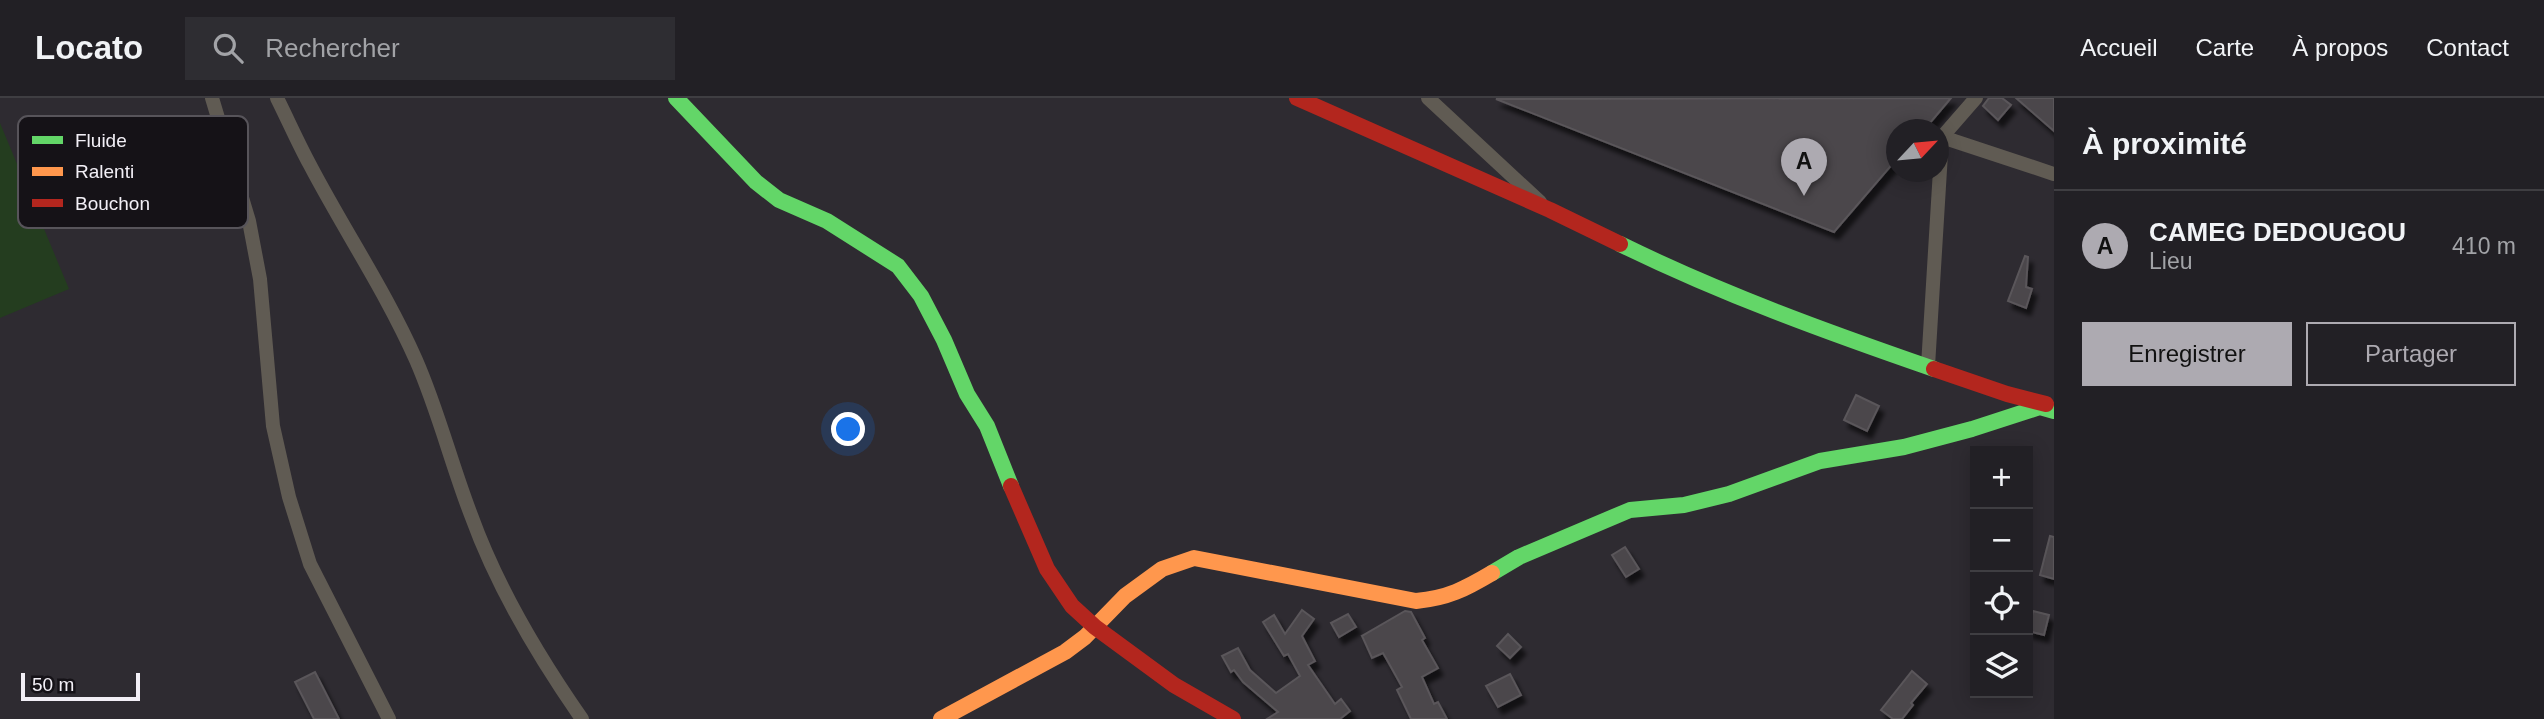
<!DOCTYPE html>
<html lang="fr">
<head>
<meta charset="utf-8">
<style>
	:root { --surface:#222025; --page:#2e2d32; --text:#f1f3f6; --muted:#a2a3a7; --line:#3f3e42; --accent:#adaab1 }
	body { margin:0; font-family:Arial,sans-serif; background:var(--page); color:var(--text) }
	.controls { position:absolute; right:21px; bottom:21px; display:grid; overflow:hidden; border-radius:0px; box-shadow:0 4px 18px #0003 }
	.controls button { width:63px; height:63px; display:grid; place-items:center; padding:0; border:0; border-bottom:2px solid var(--line); background:var(--surface); color:var(--text); font:35px sans-serif }
	.compass { position:absolute; left:1886px; top:21px; width:63px; height:63px; border-radius:50%; background:var(--surface); box-shadow:0 4px 18px #0003; rotate:64deg }
	.scale { position:absolute; left:21px; bottom:18px; width:119px; box-sizing:border-box; padding-left:7px; border:4px solid #f2eff6; border-top:0; font-size:19px; line-height:24px; white-space:nowrap; color:#f2eff6; -webkit-text-stroke:5px #151217; paint-order:stroke }
	.you { position:absolute; left:849px; top:332px; width:24px; height:24px; margin:-18px; border:5px solid #fff; border-radius:50%; background:#1a73e8; box-shadow:0 0 0 10px #1a73e833 }
	.badge { display:grid; place-items:center; width:46px; height:46px; border-radius:50%; background:var(--accent); color:#111; font-size:23px; font-weight:700 }
	.pin { position:absolute; translate:-50% -58px; filter:drop-shadow(0 2px 4px #0008) }
	.pin::after { content:''; position:absolute; top:37px; width:24px; height:21px; background:inherit; clip-path:polygon(0 0,100% 0,50% 100%) }
	.list { margin:0; padding:0; list-style:none }
	h2 { display:flex; justify-content:space-between; align-items:center; height:91px; margin:0; padding:0 28px; font-size:30px }
	h2 small { font-size:23px; font-weight:400; color:var(--muted) }
	.list li { display:grid; grid-template-columns:46px 1fr auto; gap:21px; align-items:center; box-sizing:border-box; height:112px; padding:0 28px; border-top:2px solid var(--line) }
	.list b { display:block; font-size:26px; white-space:nowrap }
	.list p { margin:0; font-size:23px; white-space:nowrap; color:var(--muted) }
	.list em { font-size:23px; font-style:normal; color:var(--muted) }
	.actions { display:flex; gap:14px; padding:21px 28px }
	.actions a { flex:1; padding:16px 0; border:2px solid var(--accent); border-radius:0px; text-align:center; font-size:24px; color:var(--accent) }
	.actions .main { background:var(--accent); color:#111 }
	.icon { flex:none; width:38px; height:38px; fill:none; stroke:currentColor; stroke-width:2; stroke-linecap:round; stroke-linejoin:round }
	.map { position:relative; flex:none; width:2054px; height:621px; overflow:hidden }
	header { display:flex; align-items:center; gap:42px; box-sizing:border-box; height:98px; padding:0 35px; background:var(--surface); border-bottom:2px solid var(--line) }
	header strong { font-size:33px }
	nav { display:flex; gap:38px; margin-inline-start:auto; font-size:24px }
	.search { width:490px; height:63px; background:var(--page); display:flex; align-items:center; gap:18px; box-sizing:border-box; padding:0 24px; border-radius:0px; color:var(--muted); font-size:26px }
	main { display:flex }
	aside { flex:1; background:var(--surface) }
	.map>svg:first-child { display:block }
</style>
</head>
<body>
<header>
<strong>Locato</strong>
<div class="search"><svg class="icon" aria-label="search" viewBox="0 0 24 24"><circle cx="10" cy="10" r="6"/><path d="M15 15l6 6"/></svg>Rechercher</div>
<nav><a>Accueil</a><a>Carte</a><a>À propos</a><a>Contact</a></nav>
</header>
<main>
<div class="map">
<svg width="2054" height="621" viewBox="0 0 2054 621">
	<defs>
		<filter id="shadow"><feDropShadow dx="4.5" dy="7" stdDeviation="2" flood-color="#0009"/></filter>
	</defs>
	<rect width="100%" height="100%" fill="#2e2b31"/>
	<polygon fill="#243d1f" points="0,25 69,191 0,220"/>
	<g fill="#4b474c" stroke="#5a565a" stroke-width="2" filter="url(#shadow)">
		<polygon points="1951,0 1924,32 1896,32 1896,62 1834,134 1496,1"/>
		<polygon points="1989,0 2002,0 2011,7 1998,22 1983,8"/>
		<polygon points="2016,0 2054,0 2054,33"/>
		<polygon points="2025,158 2028,159 2026,189 2032,191 2026,210 2008,203"/>
		<polygon points="1856,297 1879,308 1867,333 1844,322"/>
		<polygon points="2050,438 2054,439 2054,481 2040,477"/>
		<polygon points="1625,449 1639,471 1626,479 1612,457"/>
		<polygon points="1302,512 1314,521 1302,538 1315,563 1308,567 1335,606 1341,601 1350,613 1340,621 1267,621 1278,614 1243,584 1234,572 1231,574 1222,558 1238,550 1250,572 1276,595 1300,578 1288,556 1284,558 1263,524 1274,517 1285,536"/>
		<polygon points="1405,513 1411,514 1425,540 1422,542 1438,570 1422,579 1434,606 1438,604 1447,621 1411,621 1397,592 1402,589 1387,562 1383,555 1372,560 1362,538"/>
		<polygon points="2033,513 2049,517 2044,537 2028,533"/>
		<polygon points="1348,516 1356,529 1339,539 1331,525"/>
		<polygon points="1508,536 1521,549 1510,560 1497,548"/>
		<polygon points="1912,573 1927,586 1911,605 1913,607 1902,621 1893,621 1881,612"/>
		<polygon points="315,574 339,621 314,621 295,584"/>
		<polygon points="1510,576 1521,597 1498,609 1486,588"/>
	</g>
	<g fill="none" stroke-linecap="round" stroke-linejoin="round">
		<g stroke="#605b53" stroke-width="14">
			<polyline points="212,0 249,123 260,181 273,328 289,399 310,466 389,621"/>
			<path d="M277,0C288,22 298,45 310,67C344,132 386,194 416,262C438,312 451,365 471,417C497,489 538,558 582,621"/>
			<polyline points="1428,0 1540,104"/>
			<polyline points="1942,39 2054,76"/>
			<polyline points="1928,268 1942,39 1976,0"/>
		</g>
		<g stroke="#63d668" stroke-width="16">
			<polyline points="676,0 756,84 779,102 827,123 898,168 921,198 944,242 967,296 987,328 1011,388"/>
			<path d="M1620,146C1722,196 1827,234 1934,271"/>
			<polyline points="1492,475 1519,459 1630,412 1684,407 1729,396 1820,363 1904,349 1972,331 2040,309 2054,313"/>
		</g>
		<path stroke="#ff974d" stroke-width="16" d="M941,621L1065,554L1085,539L1125,498L1162,471L1194,460L1416,503C1448,500 1465,491 1492,475"/>
		<g stroke="#b3261e" stroke-width="16">
			<polyline points="1297,0 1550,112 1620,146"/>
			<polyline points="1934,271 2007,296 2046,306"/>
			<polyline points="1011,388 1047,471 1072,508 1095,529 1174,587 1233,621"/>
		</g>
	</g>
	<rect x="18" y="18" width="230" height="112" rx="10" fill="#151217" stroke="#57545a" stroke-width="2"/>
	<rect x="32" y="38" width="31" height="8" fill="#63d668"/>
	<rect x="32" y="69" width="31" height="9" fill="#ff974d"/>
	<rect x="32" y="101" width="31" height="8" fill="#b3261e"/>
	<g font-size="19" fill="#f2eff6">
		<text x="75" y="49">Fluide</text>
		<text x="75" y="80">Ralenti</text>
		<text x="75" y="112">Bouchon</text>
	</g>
</svg>
<div class="controls">
<button>+</button>
<button>−</button>
<button><svg class="icon" aria-label="locate" viewBox="0 0 24 24"><circle cx="12" cy="12" r="6"/><path d="M12 2v4M12 18v4M2 12h4M18 12h4"/></svg></button>
<button><svg class="icon" aria-label="layers" viewBox="0 0 24 24"><path d="M12 4l9 5-9 5-9-5zM3 14l9 5 9-5"/></svg></button>
</div>
<svg class="compass" viewBox="-18 -18 36 36"><path d="M0-13l5 13h-10z" fill="#e53935"/><path d="M0 13l5-13h-10z" fill="#a2a3a7"/></svg>
<div class="scale">50 m</div>
<div class="you"></div>
<div class="pin badge" style="left:1804px;top:98px">A</div>
</div>
<aside>
<h2>À proximité<small></small></h2>
<ul class="list">
<li><span class="badge">A</span><div><b>CAMEG DEDOUGOU</b><p>Lieu</p></div><em>410 m</em></li>
</ul>
<div class="actions"><a class="main">Enregistrer</a><a>Partager</a></div>
</aside>
</main>
</body>
</html>
